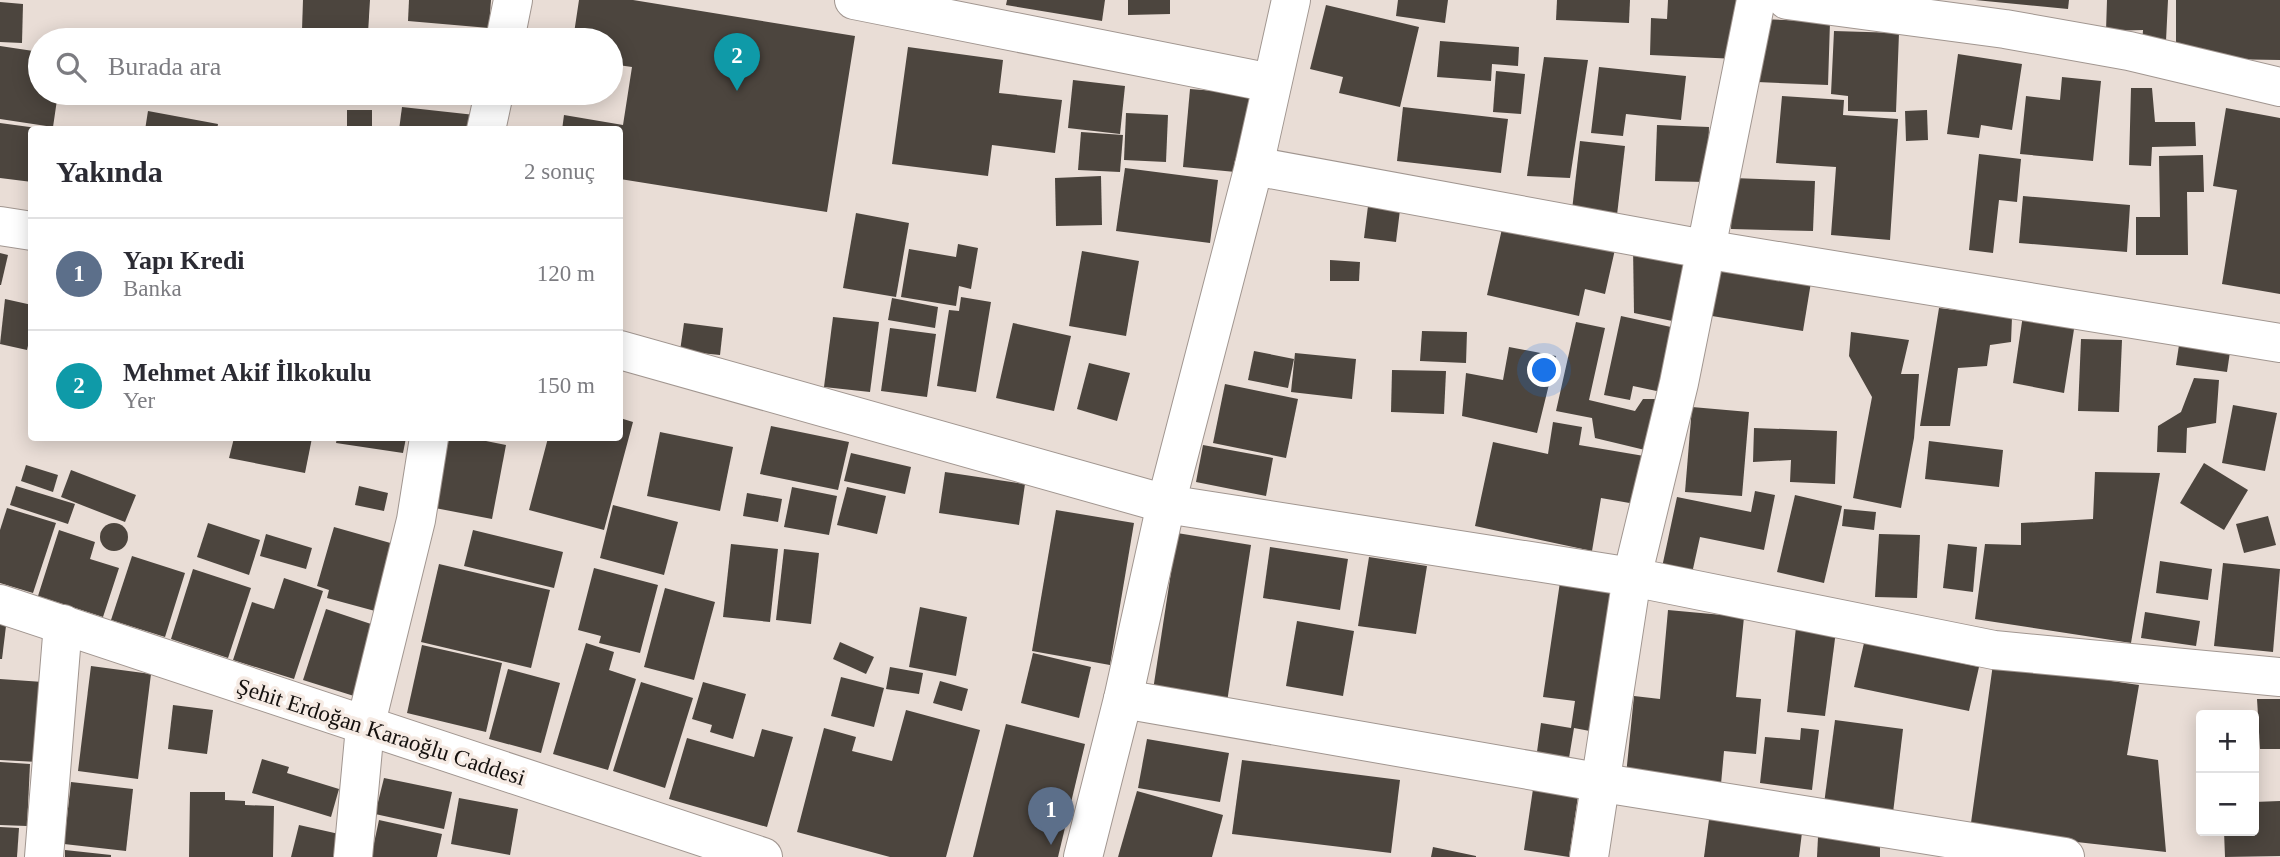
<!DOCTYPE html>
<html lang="tr">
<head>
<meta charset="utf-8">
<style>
	:root { --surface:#fff; --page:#f2f2f3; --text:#2b2b33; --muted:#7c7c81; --line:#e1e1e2; --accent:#7c3aed }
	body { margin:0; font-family:"Times New Roman",serif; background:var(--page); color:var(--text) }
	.controls { position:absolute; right:21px; bottom:21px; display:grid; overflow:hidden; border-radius:7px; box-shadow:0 4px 18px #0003 }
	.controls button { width:63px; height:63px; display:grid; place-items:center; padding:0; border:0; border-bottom:2px solid var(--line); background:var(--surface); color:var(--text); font:35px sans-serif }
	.you { position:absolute; left:1545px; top:371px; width:24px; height:24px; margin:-18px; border:5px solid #fff; border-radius:50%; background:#1a73e8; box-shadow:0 0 0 10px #1a73e833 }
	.badge { display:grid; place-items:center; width:46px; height:46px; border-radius:50%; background:var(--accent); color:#fff; font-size:23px; font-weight:700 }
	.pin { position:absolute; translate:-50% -58px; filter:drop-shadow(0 2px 4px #0008) }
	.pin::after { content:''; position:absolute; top:37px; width:24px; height:21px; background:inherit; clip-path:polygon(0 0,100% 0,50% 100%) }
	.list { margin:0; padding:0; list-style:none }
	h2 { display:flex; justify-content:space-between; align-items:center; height:91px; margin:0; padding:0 28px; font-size:30px }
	h2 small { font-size:23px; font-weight:400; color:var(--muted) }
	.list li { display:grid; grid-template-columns:46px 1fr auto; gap:21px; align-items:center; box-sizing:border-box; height:112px; padding:0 28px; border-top:2px solid var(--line) }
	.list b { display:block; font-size:26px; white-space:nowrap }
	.list p { margin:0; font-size:23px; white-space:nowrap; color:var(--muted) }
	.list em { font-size:23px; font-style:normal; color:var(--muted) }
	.icon { flex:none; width:38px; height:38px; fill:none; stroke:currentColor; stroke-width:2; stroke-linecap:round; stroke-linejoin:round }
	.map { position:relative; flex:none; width:2280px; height:857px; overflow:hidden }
	.search { position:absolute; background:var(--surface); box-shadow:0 4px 18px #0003; left:28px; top:28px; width:595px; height:77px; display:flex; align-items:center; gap:18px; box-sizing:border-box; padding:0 24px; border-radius:38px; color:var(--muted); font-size:26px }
	.panel { position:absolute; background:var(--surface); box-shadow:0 4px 18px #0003; left:28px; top:126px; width:595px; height:315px; border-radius:7px }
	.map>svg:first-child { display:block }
</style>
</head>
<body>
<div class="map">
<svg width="2280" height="857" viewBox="0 0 2280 857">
	<rect width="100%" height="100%" fill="#e9ddd6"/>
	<g fill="#4c453e">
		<polygon points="303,0 370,0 368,33 302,30"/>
		<polygon points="409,0 491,0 489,28 408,21"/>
		<polygon points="579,0 633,0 855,36 827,212 620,179 620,130 562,130 564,115 623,125 632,67 611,64 611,40 573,40"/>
		<polygon points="1007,0 1105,0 1102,21 1006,5"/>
		<polygon points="1128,0 1170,0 1170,14 1128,15"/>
		<polygon points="1398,0 1448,0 1445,23 1396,16"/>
		<polygon points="1557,0 1630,0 1629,23 1556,20"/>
		<polygon points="1668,0 1740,0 1737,59 1650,55 1651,18 1667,19"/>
		<polygon points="1975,0 2069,0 2068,9"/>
		<polygon points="2107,0 2168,0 2166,41 2142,44 2143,30 2106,31"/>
		<polygon points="2176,0 2280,0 2280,60 2220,59 2176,44"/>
		<polygon points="0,2 23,4 22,43 0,42"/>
		<polygon points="1326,5 1419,27 1400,107 1339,93 1343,77 1310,69"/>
		<polygon points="1760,19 1830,22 1828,85 1757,82"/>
		<polygon points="1834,31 1899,33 1896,112 1848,111 1848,96 1831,94"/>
		<polygon points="403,33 451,38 451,40 402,40"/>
		<polygon points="1440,41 1519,47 1518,66 1492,64 1491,81 1437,77"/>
		<polygon points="0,46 40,52 40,93 58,93 53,127 0,119"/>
		<polygon points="908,47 1003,60 999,93 1062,100 1055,153 992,145 988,176 892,164"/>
		<polygon points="1958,54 2022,64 2012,130 1981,125 1979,138 1947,134"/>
		<polygon points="1544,57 1588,60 1570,178 1527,176"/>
		<polygon points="1599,67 1686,76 1681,120 1626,114 1623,136 1591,133"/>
		<polygon points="1496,71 1525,74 1521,114 1493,112"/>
		<polygon points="2062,77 2101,81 2093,161 2020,154 2026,96 2060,100"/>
		<polygon points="1073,80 1125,86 1120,134 1068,128"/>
		<polygon points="2131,88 2152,88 2155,122 2195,122 2196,146 2152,147 2151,166 2129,165"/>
		<polygon points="1190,89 1253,94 1246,173 1183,167"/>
		<polygon points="1782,96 1844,100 1843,115 1898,119 1890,240 1831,235 1836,167 1776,163"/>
		<polygon points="402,107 475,115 473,130 399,130"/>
		<polygon points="1403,107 1508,119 1501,173 1397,161"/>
		<polygon points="2226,108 2280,118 2280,294 2222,284 2237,190 2213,186"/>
		<rect x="347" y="110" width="25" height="20"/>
		<polygon points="1927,110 1928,140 1906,141 1905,111"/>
		<polygon points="148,111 218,124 217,130 145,130"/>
		<polygon points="1126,113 1168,115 1166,162 1124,160"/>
		<polygon points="0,123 37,128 32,130 32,182 0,178"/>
		<polygon points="1657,125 1709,127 1707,182 1655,181"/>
		<polygon points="1081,132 1123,135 1120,172 1078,170"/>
		<polygon points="1580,141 1625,146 1617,215 1572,210"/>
		<polygon points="1979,154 2021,159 2017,202 1999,200 1993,253 1969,250"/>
		<polygon points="2203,155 2204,192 2187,192 2188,255 2136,255 2136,217 2160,217 2159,156"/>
		<polygon points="1125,168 1218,180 1210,243 1116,231"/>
		<polygon points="1101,176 1102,225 1056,226 1055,178"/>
		<polygon points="1733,178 1815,181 1813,231 1731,229"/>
		<polygon points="2023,196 2130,205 2127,252 2019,243"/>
		<polygon points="1368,206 1400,210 1396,242 1364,238"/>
		<polygon points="856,213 909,223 896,297 843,288"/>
		<polygon points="1504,220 1616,245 1605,294 1585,289 1579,316 1487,295"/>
		<polygon points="958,244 978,248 971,289 959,286 956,306 901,297 909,249 956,257"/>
		<polygon points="1633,247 1695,257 1682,323 1634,313"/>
		<polygon points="1082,251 1139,261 1126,336 1069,326"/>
		<polygon points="0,253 8,255 1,285 0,285"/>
		<polygon points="1330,260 1360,262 1359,281 1330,281"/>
		<polygon points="1721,261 1812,276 1803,331 1712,316"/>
		<polygon points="961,297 991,302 976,392 937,386 949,310 959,311"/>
		<polygon points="892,298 938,307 935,328 888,320"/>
		<polygon points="5,299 32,305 32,328 27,350 0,344"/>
		<polygon points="1939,308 2012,317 2011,342 1990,345 1987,366 1958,368 1950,426 1920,426"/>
		<polygon points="2023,315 2075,323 2064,393 2013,383"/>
		<polygon points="1621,316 1680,329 1666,393 1633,386 1630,400 1604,395"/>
		<polygon points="833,317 879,322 870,392 824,387"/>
		<polygon points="1576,322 1605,328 1589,400 1635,411 1643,399 1658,399 1645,450 1595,438 1592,418 1556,411"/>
		<polygon points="684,323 723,328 720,355 680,351"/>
		<polygon points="1013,323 1071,336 1054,411 996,398"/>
		<polygon points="890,328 936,334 927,397 881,391"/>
		<polygon points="1422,331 1467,332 1466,363 1420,361"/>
		<polygon points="1851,332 1909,340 1901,374 1919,374 1914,438 1901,508 1853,498 1872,397 1849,356"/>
		<polygon points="2081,339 2122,340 2119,412 2078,411"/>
		<polygon points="2179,345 2230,352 2227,372 2176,365"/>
		<polygon points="1509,347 1556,356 1537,433 1462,416 1466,373 1503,380"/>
		<polygon points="1254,351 1294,359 1288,388 1248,380"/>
		<polygon points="1295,353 1356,359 1352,399 1291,392"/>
		<polygon points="1089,363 1130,373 1117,421 1077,409"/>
		<polygon points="1392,370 1446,371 1444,414 1391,412"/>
		<polygon points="2194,378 2219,380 2216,423 2187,428 2186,453 2157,452 2158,426 2181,412"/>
		<polygon points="1225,384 1298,399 1286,458 1213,443"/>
		<polygon points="2233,405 2277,413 2265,471 2222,463"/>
		<polygon points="1692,407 1749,412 1742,496 1685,492"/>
		<polygon points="620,418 633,422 604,530 529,510 548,438 620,438"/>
		<polygon points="1553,422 1582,427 1579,445 1650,457 1641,505 1601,498 1592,551 1475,526 1493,442 1548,454"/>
		<polygon points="771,426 849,442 838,490 760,474"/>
		<polygon points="1754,428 1837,431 1835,484 1790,482 1791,460 1753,462"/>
		<polygon points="660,432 733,447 720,511 647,496"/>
		<polygon points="234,438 312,438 305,473 229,458"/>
		<polygon points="337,438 406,438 403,453 336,443"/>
		<polygon points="449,438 471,438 506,445 492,519 435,508"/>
		<polygon points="1929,441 2003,450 1999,487 1925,479"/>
		<polygon points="1203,445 1273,458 1266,496 1196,482"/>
		<polygon points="851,453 911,467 905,494 844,481"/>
		<polygon points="2204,463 2248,490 2224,530 2180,503"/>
		<polygon points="26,465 58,475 53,492 21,481"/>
		<polygon points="71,470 136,495 125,522 61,497"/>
		<polygon points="945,472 1025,484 1019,525 939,513"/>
		<polygon points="2095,472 2160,473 2131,643 1975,619 1985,544 2021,545 2021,523 2093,519"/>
		<polygon points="16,486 75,504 68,524 10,505"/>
		<polygon points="359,486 388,493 384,511 355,505"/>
		<polygon points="792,487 837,496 829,535 784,527"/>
		<polygon points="847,487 886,496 877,534 837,525"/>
		<polygon points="1755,491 1775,495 1764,550 1700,537 1691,578 1661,572 1677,497 1751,512"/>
		<polygon points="747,493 782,499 778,522 743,516"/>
		<polygon points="1795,495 1842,506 1824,583 1777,572"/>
		<polygon points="613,505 678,522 664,575 600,558"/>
		<polygon points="7,508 56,523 33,593 0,583 0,530"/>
		<polygon points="1844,509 1876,512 1874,530 1842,526"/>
		<polygon points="1056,510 1134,523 1110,665 1032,651"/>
		<polygon points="2268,516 2276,545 2244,553 2236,524"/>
		<circle cx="114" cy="537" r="14"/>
		<polygon points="208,523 260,540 249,575 197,557"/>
		<polygon points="334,527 394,544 375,611 327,598 329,590 317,586"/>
		<polygon points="59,530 95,542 90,559 119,568 103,617 38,596"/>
		<polygon points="473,530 563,552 554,588 464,566"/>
		<polygon points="1177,533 1251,545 1227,702 1153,690"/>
		<polygon points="266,534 312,548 306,569 260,556"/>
		<polygon points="1879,534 1920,535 1917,598 1875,597"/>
		<polygon points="731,544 778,549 770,622 723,617"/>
		<polygon points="1948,544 1977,547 1973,592 1943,588"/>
		<polygon points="1270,547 1348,559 1340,610 1263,598"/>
		<polygon points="784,549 819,553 811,624 776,620"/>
		<polygon points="132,556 185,573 165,637 111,620"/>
		<polygon points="1369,557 1427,566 1416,634 1358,626"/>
		<polygon points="2160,561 2212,569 2208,600 2156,593"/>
		<polygon points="2223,563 2280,569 2273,652 2214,646"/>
		<polygon points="439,564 550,590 531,668 421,642"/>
		<polygon points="594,568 658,585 640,653 599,643 601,636 578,630"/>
		<polygon points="193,569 251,588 228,658 171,639"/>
		<polygon points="284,578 323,591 294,679 233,660 252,602 274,609"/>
		<polygon points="1560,582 1618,587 1595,732 1574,728 1568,764 1536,759 1541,723 1571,728 1575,701 1543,697"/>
		<polygon points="665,588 715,602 694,680 644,667"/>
		<polygon points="920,607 967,617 956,676 909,667"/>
		<polygon points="326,609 377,626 354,696 303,680"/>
		<polygon points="1668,610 1744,617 1736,697 1761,699 1756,754 1724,751 1721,784 1626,775 1634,696 1660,699"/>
		<polygon points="2145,612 2200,621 2196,646 2141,638"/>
		<polygon points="1297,621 1354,631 1343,696 1286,686"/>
		<polygon points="0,624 6,626 2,659 0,659"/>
		<polygon points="1796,627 1836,631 1825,716 1787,712"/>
		<polygon points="840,642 874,657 866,674 833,659"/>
		<polygon points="586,643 614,652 609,670 636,679 608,770 553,754"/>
		<polygon points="1864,643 1979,667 1969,711 1854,687"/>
		<polygon points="422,645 502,663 486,732 407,713"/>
		<polygon points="1033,653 1091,667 1079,718 1021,703"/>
		<polygon points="1993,664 2139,685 2127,755 2158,760 2166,852 1970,830"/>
		<polygon points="91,666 151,674 138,779 78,771"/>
		<polygon points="890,667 923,673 919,694 886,689"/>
		<polygon points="508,669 560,683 541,753 489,739"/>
		<polygon points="841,677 884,688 874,727 831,716"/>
		<polygon points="0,679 43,682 38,762 0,760"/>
		<polygon points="940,681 968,689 962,711 933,703"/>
		<polygon points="641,682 693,698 665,788 613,771"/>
		<polygon points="703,682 746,694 733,739 710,732 712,725 692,719"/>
		<polygon points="2257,699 2280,699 2280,749 2260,749"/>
		<polygon points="173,705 213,710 207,754 168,749"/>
		<polygon points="906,710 980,730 946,857 890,857 797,832 824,728 856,737 852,751 892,761"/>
		<polygon points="1835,720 1903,729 1893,813 1824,804"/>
		<polygon points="1006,724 1085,744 1058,857 973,857"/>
		<polygon points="1801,728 1819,730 1812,790 1760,783 1765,737 1800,740"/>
		<polygon points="762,729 793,737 767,827 669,799 687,738 754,757"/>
		<polygon points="1147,739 1229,753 1220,802 1138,788"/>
		<polygon points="262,759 289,767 287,773 339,789 331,817 252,793"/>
		<polygon points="1242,760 1400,780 1391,853 1232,834"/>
		<polygon points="0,762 30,764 27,826 0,825"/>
		<polygon points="384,778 452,792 444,829 375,814"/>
		<polygon points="71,782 133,789 126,851 64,844"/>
		<polygon points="1533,789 1578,796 1569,857 1524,850"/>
		<polygon points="1137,791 1223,815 1212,857 1118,857"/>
		<polygon points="190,792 225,792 225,800 245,801 245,805 274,806 273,857 189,857"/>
		<polygon points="459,798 518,809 510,855 451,844"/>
		<polygon points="2280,801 2280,856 2225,857 2224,831 2254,831 2254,802"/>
		<polygon points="1710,812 1803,824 1799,857 1704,857"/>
		<polygon points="379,820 442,834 437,857 371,857"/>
		<polygon points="299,825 339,834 333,857 291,857"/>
		<polygon points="0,827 19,828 17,857 0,857"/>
		<polygon points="1818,837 1880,840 1880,857 1817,857"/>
		<polygon points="1433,847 1476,856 1476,857 1431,857"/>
		<polygon points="65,850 111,855 111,857 65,857"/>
	</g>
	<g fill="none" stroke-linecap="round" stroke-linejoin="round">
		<g stroke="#a19690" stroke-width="40">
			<g id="minor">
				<polyline points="854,0 1271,83"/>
				<polyline points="1787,0 2005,29 2129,51 2280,87"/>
				<polyline points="505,40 513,0"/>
				<polyline points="486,130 494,93"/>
				<polyline points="1254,166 1704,249 2280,343"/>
				<polyline points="0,226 32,231"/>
				<polyline points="620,350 1166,504 1632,577 1994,650 2280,677"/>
				<polyline points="1123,699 1603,783 2065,857"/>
				<polyline points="44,857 63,624"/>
				<polyline points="353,857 365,727 416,520 429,438"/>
				<polyline points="1083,857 1123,699 1166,504 1254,166 1291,0"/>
				<polyline points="1589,857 1632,577 1679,383 1756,0"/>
			</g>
		</g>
		<g stroke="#a19690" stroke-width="40">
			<polyline id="secondary" points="0,604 763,857"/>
		</g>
		<use href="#minor" stroke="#fff" stroke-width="38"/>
		<use href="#secondary" stroke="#fff" stroke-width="38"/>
	</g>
	<g text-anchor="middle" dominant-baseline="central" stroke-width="7" stroke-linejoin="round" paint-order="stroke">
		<g font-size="23" fill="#14100e" stroke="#f6ebe4">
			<text transform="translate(381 732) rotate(18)">Şehit Erdoğan Karaoğlu Caddesi</text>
		</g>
	</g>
</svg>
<div class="controls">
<button>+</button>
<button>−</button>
</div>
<div class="you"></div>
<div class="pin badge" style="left:1051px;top:845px;background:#5c6f8a">1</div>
<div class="pin badge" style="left:737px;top:91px;background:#0f9aa8">2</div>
<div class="search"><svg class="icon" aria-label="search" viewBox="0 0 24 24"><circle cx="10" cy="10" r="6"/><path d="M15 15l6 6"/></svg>Burada ara</div>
<section class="panel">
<h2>Yakında<small>2 sonuç</small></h2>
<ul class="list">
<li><span class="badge" style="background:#5c6f8a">1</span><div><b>Yapı Kredi</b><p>Banka</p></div><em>120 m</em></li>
<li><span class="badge" style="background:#0f9aa8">2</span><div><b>Mehmet Akif İlkokulu</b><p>Yer</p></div><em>150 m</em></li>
</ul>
</section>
</div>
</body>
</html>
